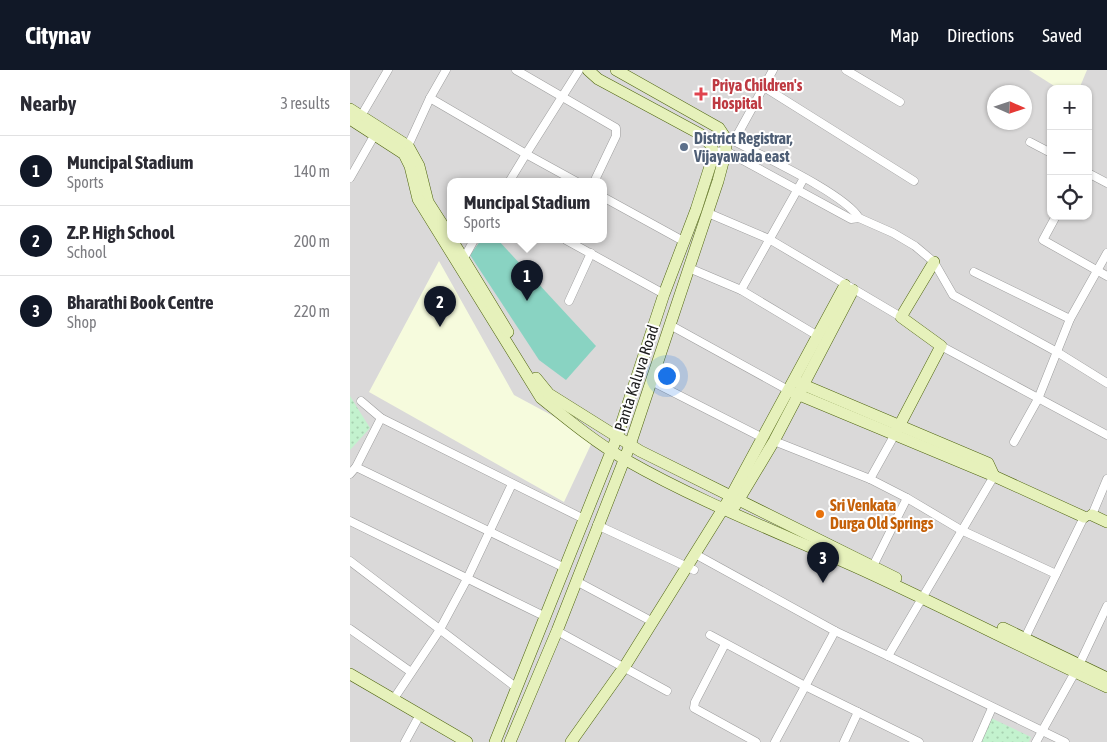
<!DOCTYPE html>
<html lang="en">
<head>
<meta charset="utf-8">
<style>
	:root { --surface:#fff; --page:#f7f7f7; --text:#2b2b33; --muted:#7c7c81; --line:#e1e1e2; --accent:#111827 }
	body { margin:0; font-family:"Asap Condensed",sans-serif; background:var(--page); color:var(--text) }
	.controls { position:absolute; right:15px; top:15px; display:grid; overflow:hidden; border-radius:10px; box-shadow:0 1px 4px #0004 }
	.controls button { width:45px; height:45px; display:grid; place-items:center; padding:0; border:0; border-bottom:1px solid var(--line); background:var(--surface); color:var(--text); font:25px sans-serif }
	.compass { position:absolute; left:637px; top:15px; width:45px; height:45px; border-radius:50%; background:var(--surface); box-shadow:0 1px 4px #0004; rotate:93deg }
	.you { position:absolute; left:316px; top:305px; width:18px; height:18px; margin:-12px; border:4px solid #fff; border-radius:50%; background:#1a73e8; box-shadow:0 0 0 8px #1a73e833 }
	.badge { display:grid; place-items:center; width:32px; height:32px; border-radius:50%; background:var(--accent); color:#fff; font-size:16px; font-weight:700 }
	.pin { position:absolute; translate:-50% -41px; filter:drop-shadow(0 1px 2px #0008) }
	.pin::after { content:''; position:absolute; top:26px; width:18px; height:15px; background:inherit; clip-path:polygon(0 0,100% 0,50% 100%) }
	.popup { position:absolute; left:97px; top:108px; width:160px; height:65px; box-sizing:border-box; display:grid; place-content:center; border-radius:10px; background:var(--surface); filter:drop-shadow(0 1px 4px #0005); font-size:16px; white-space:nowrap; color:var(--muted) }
	.popup b { font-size:19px; color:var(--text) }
	.popup::after { content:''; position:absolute; left:50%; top:100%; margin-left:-10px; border:10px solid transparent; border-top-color:var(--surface) }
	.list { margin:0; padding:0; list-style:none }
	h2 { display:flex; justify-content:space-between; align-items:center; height:65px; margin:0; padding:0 20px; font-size:21px }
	h2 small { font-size:16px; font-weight:400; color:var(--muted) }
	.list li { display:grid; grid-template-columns:32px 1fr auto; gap:15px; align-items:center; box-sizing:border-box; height:70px; padding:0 20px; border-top:1px solid var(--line) }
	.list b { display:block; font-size:19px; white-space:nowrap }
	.list p { margin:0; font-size:16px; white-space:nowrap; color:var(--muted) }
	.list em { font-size:16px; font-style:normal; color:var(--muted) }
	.icon { flex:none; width:28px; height:28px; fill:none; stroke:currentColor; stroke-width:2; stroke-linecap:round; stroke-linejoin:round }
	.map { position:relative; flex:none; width:757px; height:672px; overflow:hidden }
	header { display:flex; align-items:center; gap:30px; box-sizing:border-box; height:70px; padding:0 25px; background:var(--accent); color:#fff }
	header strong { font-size:24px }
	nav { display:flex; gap:28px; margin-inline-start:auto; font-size:18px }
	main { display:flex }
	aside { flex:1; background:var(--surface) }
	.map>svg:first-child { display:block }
</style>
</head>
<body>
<header>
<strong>Citynav</strong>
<nav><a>Map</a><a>Directions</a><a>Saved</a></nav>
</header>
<main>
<aside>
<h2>Nearby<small>3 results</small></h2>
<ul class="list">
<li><span class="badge">1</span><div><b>Muncipal Stadium</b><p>Sports</p></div><em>140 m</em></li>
<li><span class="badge">2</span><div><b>Z.P. High School</b><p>School</p></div><em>200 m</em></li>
<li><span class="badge">3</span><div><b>Bharathi Book Centre</b><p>Shop</p></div><em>220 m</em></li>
</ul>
</aside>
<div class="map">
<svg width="757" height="672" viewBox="0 0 757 672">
	<defs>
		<pattern id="park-dots" width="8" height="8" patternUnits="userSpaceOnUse" patternTransform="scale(1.25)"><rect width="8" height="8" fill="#c3f2ce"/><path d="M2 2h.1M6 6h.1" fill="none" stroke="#a7cfb0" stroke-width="1.8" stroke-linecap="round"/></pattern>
	</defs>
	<rect width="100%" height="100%" fill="#eceae3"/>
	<path fill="#dad9d9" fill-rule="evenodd" d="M0,0H757V672H0ZM701,19H738V146H701ZM644,22H674V52H644ZM101,112H253V170H101Z"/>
	<g fill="#f6fbdd">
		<polygon points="679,0 737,0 729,19 709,19"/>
		<polygon points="89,191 164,325 244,368 214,432 19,322"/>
	</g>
	<g fill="url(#park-dots)">
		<polygon points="0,326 20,358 0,380"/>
		<polygon points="641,648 681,667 679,672 630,672"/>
	</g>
	<polygon fill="#89d3c2" points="131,170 148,170 246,276 216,310 189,290 120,185"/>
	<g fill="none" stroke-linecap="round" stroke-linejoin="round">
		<g stroke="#9d9d9d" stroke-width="9">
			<g id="street">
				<polyline points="166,0 266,58 266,66 244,112"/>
				<polyline points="496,0 550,32"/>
				<polyline points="414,17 564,111"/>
				<polyline points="80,28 176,84 229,0"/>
				<polyline points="11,46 38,0"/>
				<path d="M358,70L375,67L384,71C412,86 495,124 509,148"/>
				<polyline points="384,71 423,0"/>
				<polyline points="680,72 701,83"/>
				<polyline points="57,78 80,28 96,0"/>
				<polyline points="362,82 376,81 501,149 509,148 543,163 565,176 584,192 603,225 707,282 757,313"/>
				<polyline points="738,103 757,113"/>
				<polyline points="0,108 24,66"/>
				<polyline points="159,112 176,84 227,112"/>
				<polyline points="253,127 335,172"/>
				<polyline points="358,143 419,169 551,247"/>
				<polyline points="706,146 693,170 757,206"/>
				<polyline points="216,170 314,224"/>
				<polyline points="114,188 124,170"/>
				<polyline points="339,198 391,220 468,266"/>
				<polyline points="624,202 720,249"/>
				<polyline points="391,220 454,108"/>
				<polyline points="219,231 241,183"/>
				<polyline points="320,255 438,320"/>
				<polyline points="591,276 757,365"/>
				<polyline points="301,311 413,368"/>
				<polyline points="11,331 31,348 234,449"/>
				<polyline points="424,371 520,409 557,428 611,460 706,504"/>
				<polyline points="664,372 688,329 720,249 757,183"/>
				<polyline points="6,397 31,348"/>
				<polyline points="0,404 6,397 215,498"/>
				<polyline points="644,406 538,586 715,672"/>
				<polyline points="520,409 544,366"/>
				<polyline points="0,451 196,547"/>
				<polyline points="247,455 344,500"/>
				<polyline points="345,484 485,561 425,672"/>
				<polyline points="0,491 167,618"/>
				<polyline points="521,500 557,428"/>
				<polyline points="226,511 303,552"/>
				<polyline points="0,559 61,602"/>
				<polyline points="207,561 317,621"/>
				<polyline points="485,561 538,586"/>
				<polyline points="360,565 455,616 569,672"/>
				<polyline points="673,572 734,447 742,445 757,409"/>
				<polyline points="375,574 345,632 344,638 406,672"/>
				<polyline points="43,630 89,561 117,509 162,414"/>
				<polyline points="55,672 67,650"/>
				<polyline points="494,672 508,642"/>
				<polyline points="627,672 642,638"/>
				<polyline points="686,672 729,595 757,536"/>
			</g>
		</g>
		<g stroke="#4f6510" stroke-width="12">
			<g id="secondary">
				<polyline points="0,39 58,76 69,96 78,132 101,168"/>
				<path d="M0,49L54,84L60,96L68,129L191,328C217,349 246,373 276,390C353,434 438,466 519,503C599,540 677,580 757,617"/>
				<polyline points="102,170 158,262"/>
				<polyline points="186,308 199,324 290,381 546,508"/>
				<polyline points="449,313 638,393 644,406"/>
				<polyline points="442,322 644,406 734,447"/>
				<polyline points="546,362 591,276 551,247 584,192"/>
				<polyline points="385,436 424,371 503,220"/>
				<polyline points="742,445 757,452"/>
				<polyline points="653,558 757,608"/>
				<polyline points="0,604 117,672"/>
				<polyline points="145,672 267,367 314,224 346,140 363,87 362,76 350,64 248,9 238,0"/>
				<polyline points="160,672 207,561 280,375 368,111 376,81 375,67 369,58 266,0"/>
				<polyline points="221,672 275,596 381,426 495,215"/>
			</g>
		</g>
		<use href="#street" stroke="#fff" stroke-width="8"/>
		<use href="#secondary" stroke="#e6f1bb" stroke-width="11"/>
	</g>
	<path fill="#e0444e" stroke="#fff" stroke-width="2" d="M348.5 16.5h5v5h5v5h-5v5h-5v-5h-5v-5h5z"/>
	<circle fill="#5c6f8a" stroke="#fff" stroke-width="2" cx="334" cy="77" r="5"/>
	<circle fill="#e8710a" stroke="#fff" stroke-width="2" cx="470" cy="444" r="5"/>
	<g text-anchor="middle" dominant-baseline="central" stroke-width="4" stroke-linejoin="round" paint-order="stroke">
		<g font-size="16" font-weight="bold" fill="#be3a42" stroke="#fff" text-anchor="start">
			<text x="362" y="15">Priya Children's<tspan x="362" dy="18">Hospital</tspan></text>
		</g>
		<g font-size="16" font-weight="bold" fill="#4e5e75" stroke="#fff" text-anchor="start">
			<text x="344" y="68">District Registrar,<tspan x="344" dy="18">Vijayawada east</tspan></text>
		</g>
		<g font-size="16" fill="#1c1c1c" stroke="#fff">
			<text transform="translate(286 308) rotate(-72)">Panta Kaluva Road</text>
		</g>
		<g font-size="16" font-weight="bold" fill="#c56008" stroke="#fff" text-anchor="start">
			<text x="480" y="435">Sri Venkata<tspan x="480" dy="18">Durga Old Springs</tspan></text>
		</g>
	</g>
</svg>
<div class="controls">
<button>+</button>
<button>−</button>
<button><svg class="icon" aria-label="locate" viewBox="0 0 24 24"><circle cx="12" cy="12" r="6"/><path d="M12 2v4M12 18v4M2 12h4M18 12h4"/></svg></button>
</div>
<svg class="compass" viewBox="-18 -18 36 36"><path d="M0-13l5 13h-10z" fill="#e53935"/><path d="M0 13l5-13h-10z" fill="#7c7c81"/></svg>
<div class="you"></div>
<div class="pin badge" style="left:177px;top:231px">1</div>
<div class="popup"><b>Muncipal Stadium</b>Sports</div>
<div class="pin badge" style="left:90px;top:257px">2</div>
<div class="pin badge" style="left:473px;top:513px">3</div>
</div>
</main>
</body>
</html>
